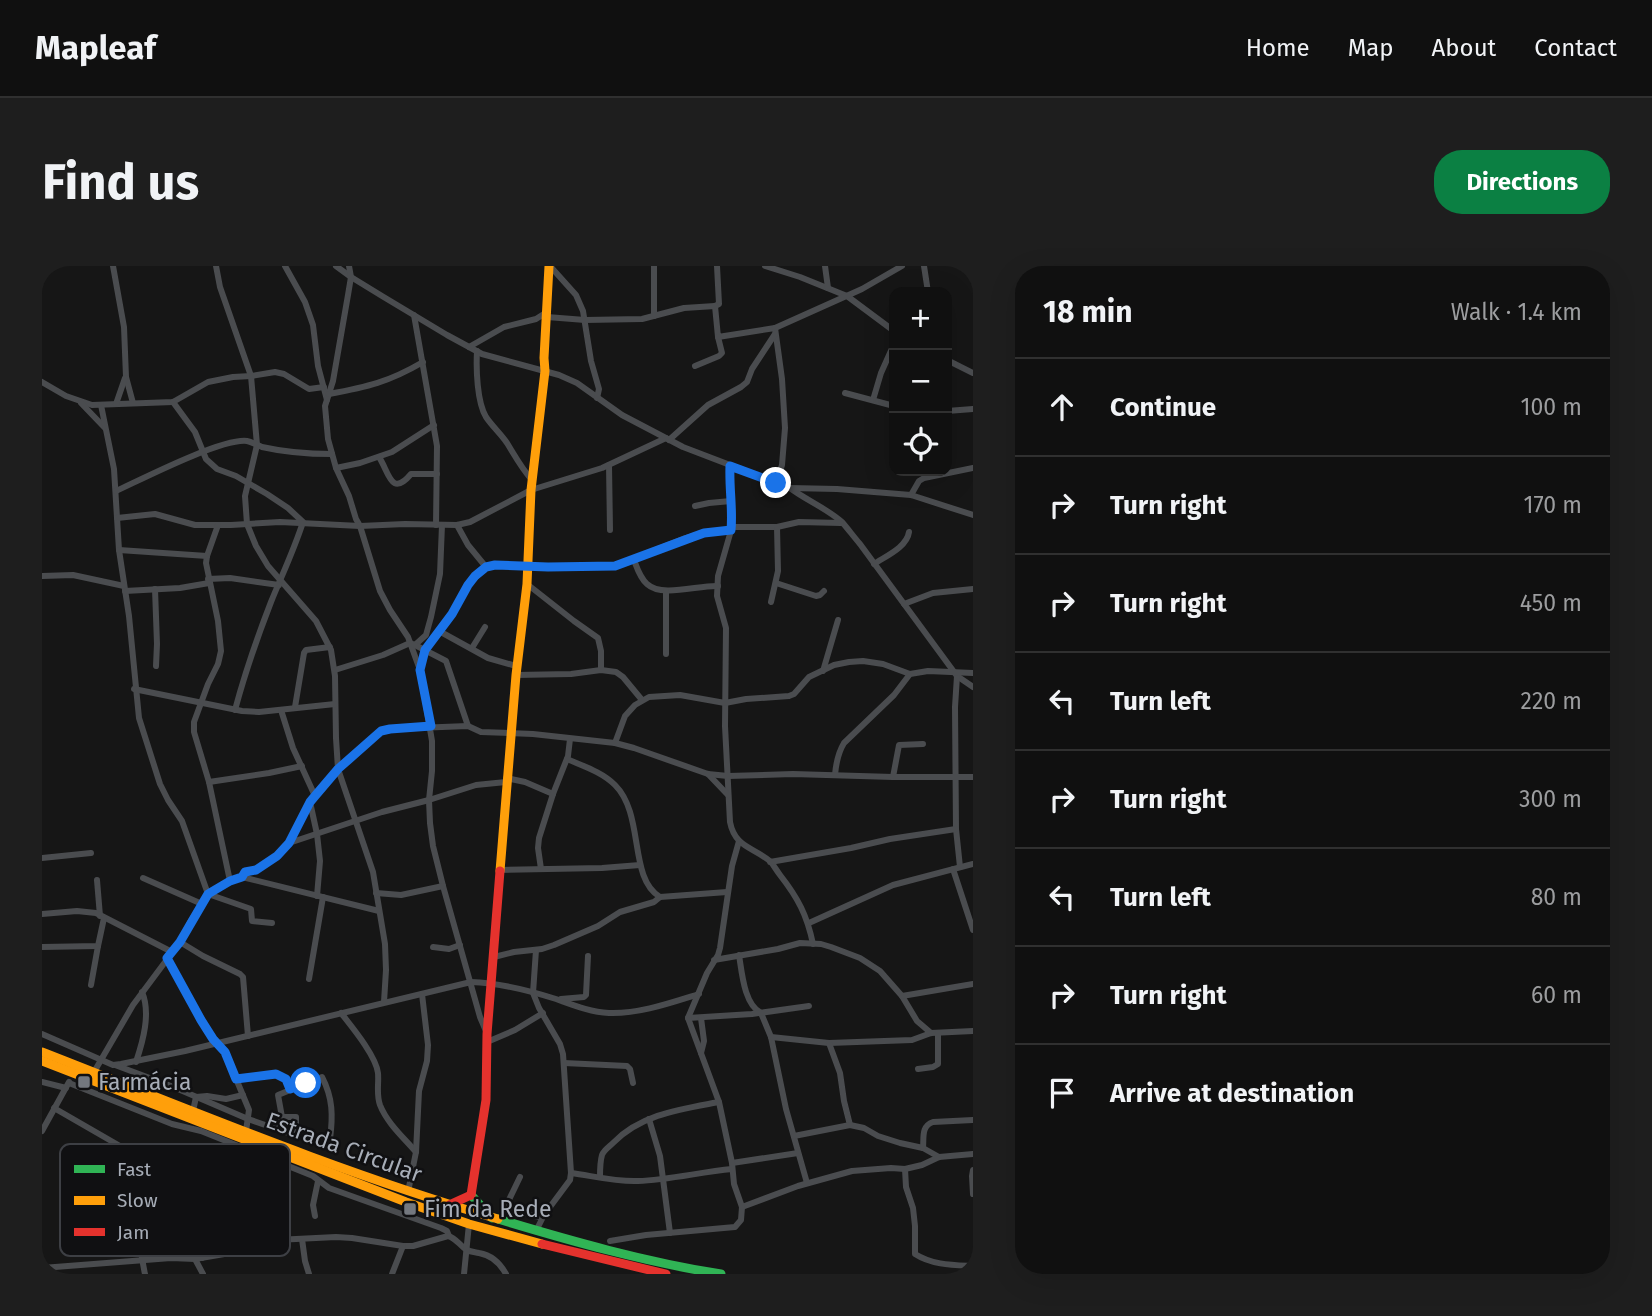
<!DOCTYPE html>
<html lang="en">
<head>
<meta charset="utf-8">
<style>
	:root { --surface:#101010; --page:#1e1e1e; --text:#f1f3f6; --muted:#9c9d9f; --line:#303030; --accent:#0b8043 }
	body { margin:0; font-family:"Fira Sans",sans-serif; background:var(--page); color:var(--text) }
	.controls { position:absolute; right:21px; top:21px; display:grid; overflow:hidden; border-radius:14px; box-shadow:0 7px 28px #0002 }
	.controls button { width:63px; height:63px; display:grid; place-items:center; padding:0; border:0; border-bottom:2px solid var(--line); background:var(--surface); color:var(--text); font:35px sans-serif }
	.stop { position:absolute; width:21px; height:21px; margin:-16px; border:5px solid #1a73e8; border-radius:50%; background:#fff }
	.stop.end { background:#1a73e8; border-color:#fff; box-shadow:0 2px 7px #0008 }
	.list { margin:0; padding:0; list-style:none }
	h2 { display:flex; justify-content:space-between; align-items:center; height:91px; margin:0; padding:0 28px; font-size:30px }
	h2 small { font-size:23px; font-weight:400; color:var(--muted) }
	.list li { display:grid; grid-template-columns:46px 1fr auto; gap:21px; align-items:center; box-sizing:border-box; height:98px; padding:0 28px; border-top:2px solid var(--line) }
	.list b { display:block; font-size:26px; white-space:nowrap }
	.list em { font-size:23px; font-style:normal; color:var(--muted) }
	.icon { flex:none; width:38px; height:38px; fill:none; stroke:currentColor; stroke-width:2; stroke-linecap:round; stroke-linejoin:round }
	.map { position:relative; flex:none; width:931px; height:1008px; overflow:hidden; border-radius:28px }
	header { display:flex; align-items:center; gap:42px; box-sizing:border-box; height:98px; padding:0 35px; background:var(--surface); border-bottom:2px solid var(--line) }
	header strong { font-size:33px }
	nav { display:flex; gap:38px; margin-inline-start:auto; font-size:24px }
	.intro { display:flex; align-items:center; justify-content:space-between; box-sizing:border-box; height:168px; padding:0 42px }
	h1 { margin:0; font-size:49px }
	.button { padding:18px 32px; border-radius:28px; background:var(--accent); color:#fff; font-size:24px; font-weight:700 }
	main { display:flex; gap:42px; padding:0 42px }
	aside { flex:1; background:var(--surface); border-radius:28px; box-shadow:0 7px 28px #0002 }
	.map>svg:first-child { display:block }
</style>
</head>
<body>
<header>
<strong>Mapleaf</strong>
<nav><a>Home</a><a>Map</a><a>About</a><a>Contact</a></nav>
</header>
<div class="intro"><h1>Find us</h1><a class="button">Directions</a></div>
<main>
<div class="map">
<svg width="931" height="1008" viewBox="0 0 931 1008">
	<rect width="100%" height="100%" fill="#161616"/>
	<g fill="none" stroke-linecap="round" stroke-linejoin="round">
		<g stroke="#4a4c4f" stroke-width="6">
			<polyline points="71,0 82,61 84,111 91,137"/>
			<polyline points="174,0 178,21 209,110 215,179 203,230 205,258 214,280 226,300 274,355 289,384 293,410 294,472 296,503 331,606 343,678 344,704 342,736"/>
			<polyline points="243,0 263,36 271,59 276,100 285,134"/>
			<path d="M294,0L309,11L340,30L405,69L440,88L517,109L535,117L580,149L641,181L748,222C764,234 784,242 800,256C806,263 812,271 818,278L915,410L931,421"/>
			<polyline points="307,0 309,11 306,29 291,115 283,140 286,173 294,202 307,230 314,253 318,260 338,325 348,344 366,371 378,404 390,475 390,505 387,534 388,557 391,580 401,620 438,751 444,765"/>
			<polyline points="508,0 534,29 541,45 549,95 557,123 555,132"/>
			<polyline points="612,0 612,50"/>
			<polyline points="723,0 758,11 805,30 852,65"/>
			<polyline points="783,0 786,22"/>
			<polyline points="882,0 886,26"/>
			<polyline points="673,40 677,38 675,0"/>
			<polyline points="372,49 395,180 394,259"/>
			<polyline points="505,51 543,54 600,53 642,42 673,40 676,71 733,62 740,113 743,162 740,199 734,217"/>
			<polyline points="733,62 820,23 860,0"/>
			<polyline points="427,81 462,61 494,53 505,46"/>
			<path d="M435,85C434,103 435,136 444,151C450,160 459,168 465,177C473,190 480,203 490,214"/>
			<polyline points="905,94 931,107"/>
			<polyline points="653,100 677,90 680,87 676,71"/>
			<polyline points="0,116 24,130 50,139 131,136 166,116 191,111 209,110 233,106 242,108 267,123 282,121"/>
			<polyline points="803,127 852,140"/>
			<path d="M287,128C325,121 347,116 381,96"/>
			<polyline points="831,134 839,107 852,78"/>
			<path d="M131,136L153,166L164,193L175,203L194,210L225,228L246,242L261,256C252,284 240,309 229,336C215,372 203,407 193,444"/>
			<polyline points="39,137 63,162"/>
			<polyline points="74,138 83,112"/>
			<polyline points="59,139 72,203 77,284 87,350 97,452 118,518 126,534 140,555 166,628"/>
			<polyline points="905,145 931,143"/>
			<polyline points="627,174 666,139 699,121 705,116 710,103 733,68"/>
			<path d="M337,191C347,206 349,232 369,208H395"/>
			<polyline points="567,199 568,264"/>
			<path d="M688,200L687,217L689,235L690,261L676,310L675,330L684,362L683,460L688,556C693,582 712,581 729,596C732,600 735,605 738,609C756,632 765,649 771,678"/>
			<polyline points="294,202 318,197 350,186 392,159"/>
			<polyline points="748,222 795,223 869,229 931,249"/>
			<path d="M74,225C100,213 180,172 205,175C210,176 215,179 220,181C242,186 268,188 290,188"/>
			<polyline points="869,229 877,215 882,212 931,202"/>
			<polyline points="653,240 667,237 689,235"/>
			<polyline points="75,252 113,248 153,259 189,259 238,256 318,260 363,258 415,259 428,256 489,224 560,202 624,172"/>
			<polyline points="176,259 165,290 164,297 176,355 179,385 176,398 166,418 152,456 152,466 167,516 188,615"/>
			<polyline points="415,259 426,279 444,301"/>
			<polyline points="690,261 735,261 757,256 799,257"/>
			<polyline points="77,284 165,290"/>
			<path d="M592,294C595,302 598,312 605,318C620,332 656,319 676,320"/>
			<path d="M832,298C844,290 865,281 867,266"/>
			<polyline points="0,310 31,309 82,320"/>
			<polyline points="166,313 188,312 237,319"/>
			<polyline points="734,317 774,330 778,329 782,325"/>
			<polyline points="485,318 532,355 556,372 559,385 559,404"/>
			<polyline points="113,323 115,378 114,400"/>
			<polyline points="83,325 138,322 167,317"/>
			<polyline points="624,325 624,388"/>
			<polyline points="729,336 736,305 735,261"/>
			<polyline points="862,338 891,327 931,323"/>
			<polyline points="397,365 446,392 474,400"/>
			<polyline points="373,379 384,369 389,351 398,308 400,259"/>
			<polyline points="430,382 443,361"/>
			<polyline points="293,404 341,389 368,377 373,379 404,395 426,460"/>
			<polyline points="378,404 383,384 410,348 426,319 444,301 453,299 506,301 573,300 641,273 662,267 689,264"/>
			<polyline points="781,405 796,354"/>
			<polyline points="474,409 529,408 559,404 574,406 581,411 600,434"/>
			<polyline points="915,410 913,441 914,563 918,601"/>
			<polyline points="92,423 200,445 217,446 293,438"/>
			<polyline points="253,441 262,387 264,384 288,381"/>
			<polyline points="239,444 251,482 273,530"/>
			<polyline points="573,477 583,450 593,439 607,431 638,429 683,437 704,433 747,430 752,428 767,411 792,399 807,396 821,395 841,398 868,408"/>
			<path d="M525,493C541,500 560,506 573,519C603,549 586,612 618,631"/>
			<polyline points="666,508 686,529"/>
			<path d="M793,509C794,497 796,487 802,477L852,429L868,408L886,405L931,407"/>
			<polyline points="851,511 857,479 881,478"/>
			<polyline points="464,512 483,516 511,528"/>
			<polyline points="167,516 227,507 260,500"/>
			<polyline points="268,536 275,568 278,595 275,630"/>
			<polyline points="247,577 340,546 387,534 434,519 464,516"/>
			<polyline points="0,592 49,587"/>
			<polyline points="728,596 809,582 848,573 914,563"/>
			<polyline points="499,603 496,582 497,572 511,528 526,490 528,473"/>
			<polyline points="911,603 931,664"/>
			<polyline points="457,604 560,602 598,599"/>
			<polyline points="200,611 203,606 214,604 235,589 247,577 268,536 273,530 296,503 339,465 348,463 426,460 439,466 491,468 573,477 592,482 666,508 686,510 751,508 851,511 931,511"/>
			<polyline points="101,612 160,638"/>
			<polyline points="55,614 58,650"/>
			<polyline points="334,627 359,629 401,620"/>
			<polyline points="166,628 209,643 210,655 230,657"/>
			<polyline points="0,648 35,645 54,647 130,686"/>
			<polyline points="767,657 851,619 931,598"/>
			<polyline points="138,676 161,690 198,708 201,711 206,770"/>
			<polyline points="0,681 56,680 62,652"/>
			<polyline points="391,681 407,683 418,679"/>
			<path d="M697,689C700,707 702,738 719,747L729,771L744,843L765,917"/>
			<polyline points="452,691 472,686 500,683 512,679 556,660 578,646 612,636 618,631 685,626"/>
			<polyline points="125,692 158,754 183,786 207,844 204,865"/>
			<polyline points="672,694 736,683 758,677 779,678 789,681 818,692 838,705 860,730 875,755 889,767"/>
			<polyline points="267,713 281,631"/>
			<polyline points="49,719 56,680"/>
			<polyline points="860,730 931,718"/>
			<polyline points="519,733 542,731 544,729 546,690"/>
			<path d="M299,747C310,761 334,790 336,807C337,818 334,828 338,839C345,857 362,872 374,886"/>
			<polyline points="646,752 710,748 767,740"/>
			<polyline points="659,752 662,775 659,787"/>
			<path d="M0,768L71,799L79,798L143,785L429,716C458,717 486,724 514,733C531,739 548,746 567,747C597,748 628,737 657,728"/>
			<polyline points="729,771 787,777 870,774 889,767 931,765"/>
			<polyline points="445,776 473,764 501,747"/>
			<polyline points="787,777 798,807 802,835 808,859"/>
			<path d="M94,796C101,775 109,747 100,726"/>
			<polyline points="522,797 585,800 588,803 591,817"/>
			<polyline points="73,799 129,820 206,853 252,869 254,867 254,851 240,851"/>
			<polyline points="876,803 891,801 896,798 896,767"/>
			<polyline points="52,806 91,739 138,676 148,656 166,628 177,621 200,611 337,645"/>
			<polyline points="194,813 234,809 244,813 248,823"/>
			<polyline points="0,816 24,822"/>
			<polyline points="27,817 130,858 159,865 271,910 287,922 399,962 405,965 407,970"/>
			<path d="M12,842L97,891L122,902L162,905L176,900L189,890L200,892C204,899 205,906 207,913C213,935 219,957 234,974"/>
			<polyline points="151,845 154,831 165,830 184,833 201,829"/>
			<polyline points="607,853 618,890 628,967"/>
			<path d="M236,864L240,851L236,829L280,811C291,832 291,850 288,873"/>
			<polyline points="0,865 27,816"/>
			<polyline points="752,870 808,859 822,862 836,870 858,877 881,882 897,891"/>
			<path d="M881,882C882,872 879,860 891,856L931,854"/>
			<path d="M97,891C97,931 94,968 103,1008"/>
			<polyline points="690,897 756,887"/>
			<path d="M863,903L864,921L871,942L873,960V988C890,999 911,999 931,1000"/>
			<polyline points="146,904 150,917 150,944 160,992"/>
			<polyline points="931,904 930,910 931,928"/>
			<path d="M529,907C551,910 574,916 596,915C627,914 658,906 690,903"/>
			<polyline points="478,911 464,940 471,944 500,952"/>
			<path d="M558,911C558,905 558,896 560,889C562,884 567,881 571,877C599,848 640,843 677,836"/>
			<polyline points="366,926 374,886 377,825 385,795 386,779 380,728"/>
			<polyline points="700,941 756,920 810,905 849,902 863,903 880,899 897,891 931,888"/>
			<polyline points="273,950 271,939 276,915"/>
			<polyline points="494,965 502,949 528,914 529,907 521,788 518,778 497,742 491,727 494,684"/>
			<polyline points="260,973 263,995 267,1008"/>
			<polyline points="568,975 604,969 693,961 699,954 700,941 692,918 690,897 677,836 646,752 665,707 676,689 678,682 690,600 697,575"/>
			<polyline points="153,993 161,1008"/>
			<path d="M0,1002L129,992L153,993L194,986L234,974L294,971L310,972L361,980H371L406,970C414,972 418,980 425,984C429,986 433,986 437,987C449,989 458,997 464,1008"/>
			<polyline points="350,1008 361,980"/>
			<polyline points="422,1008 427,958"/>
		</g>
		<g stroke="#30b455" stroke-width="9">
			<polyline points="429,929 450,952"/>
			<path d="M456,953C529,975 603,996 679,1008"/>
		</g>
		<g stroke="#ff9f0a" stroke-width="9">
			<polyline points="458,605 474,409 485,318 489,224 503,105 502,92 507,0"/>
			<path d="M0,786C151,845 301,908 456,953"/>
			<polyline points="0,795 364,936 427,958 500,978"/>
		</g>
		<g stroke="#e5322d" stroke-width="9">
			<polyline points="429,929 444,834 445,768 458,605"/>
			<polyline points="407,939 429,929"/>
			<polyline points="500,978 624,1008"/>
		</g>
	</g>
	<g fill="none" stroke-linecap="round" stroke-linejoin="round">
		<path stroke="#1a73e8" stroke-width="9" d="M264,817L248,823L244,813L234,808L194,813L183,786L171,773L159,754L125,692L138,676L166,628L188,615L200,611L203,606L214,604L235,590L247,577L268,536L273,530L296,503L339,465L348,463L389,460L378,404L383,384L410,348L426,319L433,310L444,301L453,299L506,301L573,300L651,271L662,267L689,264C691,243 687,222 688,200L734,217"/>
	</g>
	<g fill="#74787f" stroke="#101012" stroke-width="2.5">
		<rect x="35" y="809" width="14" height="14" rx="3.5"/>
		<rect x="361" y="936" width="14" height="14" rx="3.5"/>
	</g>
	<g text-anchor="middle" dominant-baseline="central" stroke-width="5" stroke-linejoin="round" paint-order="stroke">
		<g font-size="23" fill="#a7adb7" stroke="#101012" text-anchor="start">
			<text x="56" y="816">Farmácia</text>
			<text x="382" y="943">Fim da Rede</text>
		</g>
		<g font-size="23" fill="#a7adb7" stroke="#101012">
			<text transform="translate(302 881) rotate(20)">Estrada Circular</text>
		</g>
	</g>
	<rect x="18" y="878" width="230" height="112" rx="10" fill="#101012" stroke="#3d3f44" stroke-width="2"/>
	<rect x="32" y="899" width="31" height="8" fill="#30b455"/>
	<rect x="32" y="930" width="31" height="9" fill="#ff9f0a"/>
	<rect x="32" y="962" width="31" height="8" fill="#e5322d"/>
	<g font-size="19" fill="#a7adb7">
		<text x="75" y="910">Fast</text>
		<text x="75" y="941">Slow</text>
		<text x="75" y="973">Jam</text>
	</g>
</svg>
<div class="controls">
<button>+</button>
<button>−</button>
<button><svg class="icon" aria-label="locate" viewBox="0 0 24 24"><circle cx="12" cy="12" r="6"/><path d="M12 2v4M12 18v4M2 12h4M18 12h4"/></svg></button>
</div>
<div class="stop" style="left:264px;top:817px"></div>
<div class="stop end" style="left:734px;top:217px"></div>
</div>
<aside>
<h2>18 min<small>Walk · 1.4 km</small></h2>
<ul class="list">
<li><svg class="icon" aria-label="ahead" viewBox="0 0 24 24"><path d="M12 20V5M6 11l6-6 6 6"/></svg><div><b>Continue</b></div><em>100 m</em></li>
<li><svg class="icon" aria-label="right" viewBox="0 0 24 24"><path d="M7 20v-9h11M14 6l5 5-5 5"/></svg><div><b>Turn right</b></div><em>170 m</em></li>
<li><svg class="icon" aria-label="right" viewBox="0 0 24 24"><path d="M7 20v-9h11M14 6l5 5-5 5"/></svg><div><b>Turn right</b></div><em>450 m</em></li>
<li><svg class="icon" aria-label="left" viewBox="0 0 24 24"><path d="M17 20v-9H6M10 6l-5 5 5 5"/></svg><div><b>Turn left</b></div><em>220 m</em></li>
<li><svg class="icon" aria-label="right" viewBox="0 0 24 24"><path d="M7 20v-9h11M14 6l5 5-5 5"/></svg><div><b>Turn right</b></div><em>300 m</em></li>
<li><svg class="icon" aria-label="left" viewBox="0 0 24 24"><path d="M17 20v-9H6M10 6l-5 5 5 5"/></svg><div><b>Turn left</b></div><em>80 m</em></li>
<li><svg class="icon" aria-label="right" viewBox="0 0 24 24"><path d="M7 20v-9h11M14 6l5 5-5 5"/></svg><div><b>Turn right</b></div><em>60 m</em></li>
<li><svg class="icon" aria-label="arrive" viewBox="0 0 24 24"><path d="M6 21V4h12l-3 4 3 4H6"/></svg><div><b>Arrive at destination</b></div></li>
</ul>
</aside>
</main>
</body>
</html>
